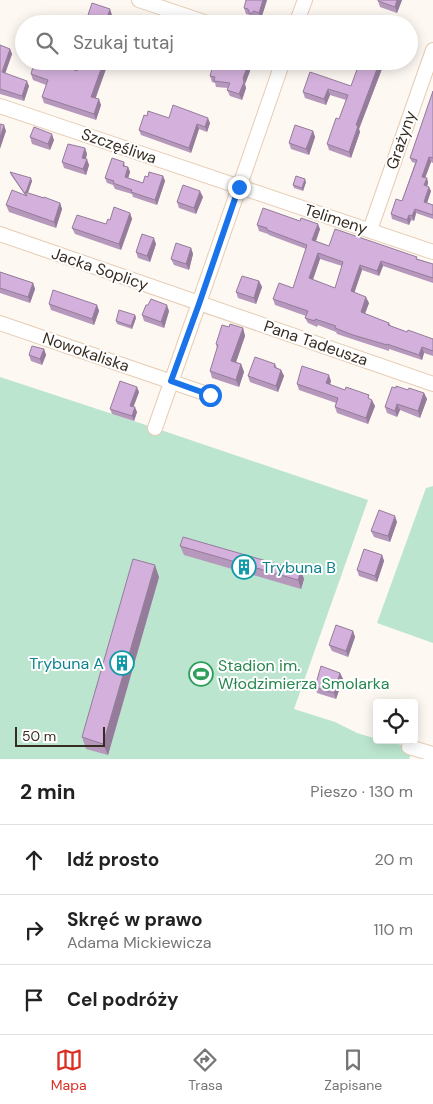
<!DOCTYPE html>
<html lang="pl">
<head>
<meta charset="utf-8">
<style>
	:root { --surface:#fff; --page:#f2f2f2; --text:#222; --muted:#767676; --line:#e0e0e0; --accent:#d93025 }
	body { margin:0; font-family:"DM Sans",sans-serif; background:var(--page); color:var(--text) }
	.controls { position:absolute; right:15px; bottom:15px; display:grid; overflow:hidden; border-radius:5px; box-shadow:0 2px 12px #0003 }
	.controls button { width:45px; height:45px; display:grid; place-items:center; padding:0; border:0; border-bottom:1px solid var(--line); background:var(--surface); color:var(--text); font:25px sans-serif }
	.scale { position:absolute; left:15px; bottom:12px; width:90px; box-sizing:border-box; padding-left:5px; border:2px solid #372c22; border-top:0; font-size:14px; line-height:18px; white-space:nowrap; color:#372c22; -webkit-text-stroke:4px #fff; paint-order:stroke }
	.stop { position:absolute; width:15px; height:15px; margin:-11px; border:4px solid #1a73e8; border-radius:50%; background:#fff }
	.stop.end { background:#1a73e8; border-color:#fff; box-shadow:0 1px 5px #0008 }
	.list { margin:0; padding:0; list-style:none }
	h2 { display:flex; justify-content:space-between; align-items:center; height:65px; margin:0; padding:0 20px; font-size:21px }
	h2 small { font-size:16px; font-weight:400; color:var(--muted) }
	.list li { display:grid; grid-template-columns:32px 1fr auto; gap:15px; align-items:center; box-sizing:border-box; height:70px; padding:0 20px; border-top:1px solid var(--line) }
	.list b { display:block; font-size:19px; white-space:nowrap }
	.list p { margin:0; font-size:16px; white-space:nowrap; color:var(--muted) }
	.list em { font-size:16px; font-style:normal; color:var(--muted) }
	.icon { flex:none; width:28px; height:28px; fill:none; stroke:currentColor; stroke-width:2; stroke-linecap:round; stroke-linejoin:round }
	.map { position:relative; flex:none; width:433px; height:759px; overflow:hidden }
	.search { position:absolute; background:var(--surface); box-shadow:0 2px 12px #0003; left:15px; right:15px; top:15px; height:55px; display:flex; align-items:center; gap:12px; box-sizing:border-box; padding:0 18px; border-radius:28px; color:var(--muted); font-size:19px }
	.sheet { height:275px; background:var(--surface) }
	nav { display:flex; justify-content:space-around; align-items:center; box-sizing:border-box; height:70px; border-top:1px solid var(--line); background:var(--surface); font-size:14px; color:var(--muted) }
	nav a { display:grid; justify-items:center; gap:2px }
	nav .on { color:var(--accent) }
	.map>svg:first-child { display:block }
</style>
</head>
<body>
<div class="map">
<svg width="433" height="759" viewBox="0 0 433 759">
	<rect width="100%" height="100%" fill="#fdf8f2"/>
	<g fill="#bbe5ce">
		<polygon points="0,377 155,428 368,500 294,709 335,722 357,733 377,739 377,740 383,740 409,747 412,752 409,759 0,759"/>
		<polygon points="433,486 433,643 377,623 426,488"/>
	</g>
	<g fill="none" stroke-linecap="round" stroke-linejoin="round">
		<g stroke="#e6ccb2" stroke-width="16">
			<g id="street">
				<polyline points="139,0 210,24"/>
				<polyline points="296,24 305,0"/>
				<polyline points="0,106 433,252"/>
				<polyline points="370,230 433,50"/>
				<polyline points="0,234 433,384"/>
				<polyline points="0,323 210,395"/>
				<polyline points="155,428 199,303 283,61"/>
				<polyline points="409,747 433,754"/>
			</g>
		</g>
		<use href="#street" stroke="#fff" stroke-width="14"/>
	</g>
	<g fill="#b698bd" fill-rule="evenodd">
		<polygon points="267,0 261,19 256,17 252,20 250,15 246,14 244,8"/>
		<polygon points="402,0 397,13 380,7 378,1"/>
		<polygon points="112,15 109,24 87,24 86,21"/>
		<polygon points="0,45 10,49 12,54 5,73 29,86 24,101 0,94"/>
		<polygon points="385,61 359,129 360,132 351,158 329,150 327,144 339,119 346,100 330,95 326,105 305,98 303,92 351,86 358,67 356,63"/>
		<polygon points="248,65 250,71 245,84 246,88 242,100 230,96 227,90 228,88 216,87 215,83 212,82 210,76"/>
		<polygon points="107,66 95,98 101,105 96,120 44,103 42,97 46,85 33,80 31,74 54,70 77,71"/>
		<polygon points="433,91 433,163 431,162 425,178 427,178 428,183 427,186 431,191 427,203 433,205 433,219 416,213 414,221 411,220 409,225 392,219 391,214 402,201 415,163 412,162 410,158"/>
		<polygon points="147,116 169,118 210,123 207,132 199,129 191,153 141,135 139,130"/>
		<polygon points="313,131 315,137 309,155 291,149 289,143"/>
		<polygon points="30,137 54,140 50,150 32,144"/>
		<polygon points="85,148 87,154 86,159 89,165 86,175 64,168 62,162"/>
		<polygon points="124,162 125,166 128,167 130,172 128,178 143,183 148,177 163,176 165,181 157,205 133,197 132,194 115,189 113,185 107,183 105,178"/>
		<polygon points="10,172 32,181 28,193 60,203 62,209 56,228 9,212 6,205 25,195 11,175"/>
		<polygon points="306,182 303,191 294,188 293,185"/>
		<polygon points="203,197 196,214 179,208 177,202"/>
		<polygon points="130,213 132,219 121,250 75,234 72,228 106,224"/>
		<path d="M257,225L320,229L316,241L329,246L418,259L433,264V283L383,266L379,276L362,270L354,292L369,303L365,314L389,323L391,326L407,332L433,339V356L424,353L422,360L389,349V351L355,340L337,334L336,332L318,325L317,327L308,323L305,318L306,316L275,305L273,299L293,288L306,249L269,235L268,234L259,231ZM320,259L342,266L335,288L313,280Z"/>
		<polygon points="156,244 150,262 138,258 136,252"/>
		<polygon points="191,248 193,254 189,270 174,265 171,259"/>
		<polygon points="0,272 33,283 35,289 30,303 0,293"/>
		<polygon points="259,281 262,287 256,304 238,298 236,292"/>
		<polygon points="49,304 97,305 99,311 94,325 51,310"/>
		<polygon points="148,305 169,311 164,328 144,321 142,315"/>
		<polygon points="135,315 136,318 132,329 117,324 116,321"/>
		<polygon points="229,327 243,328 245,336 236,362 241,364 244,372 239,387 212,378 210,371 217,349 216,344"/>
		<polygon points="44,349 46,355 42,365 31,361 29,355"/>
		<polygon points="275,364 277,368 281,370 284,376 278,392 250,382 248,376"/>
		<polygon points="331,381 330,385 370,399 375,406 368,424 337,413 335,407 336,403 299,390 297,384"/>
		<polygon points="408,390 424,393 427,399 420,418 400,410 397,417 387,413 385,407"/>
		<polygon points="139,392 133,407 137,412 134,421 112,414 110,409"/>
		<polygon points="397,522 390,542 374,537 371,531"/>
		<polygon points="180,546 301,571 304,579 301,589 184,555"/>
		<polygon points="382,555 384,561 377,582 359,576 357,570"/>
		<polygon points="159,577 108,755 86,749 82,737"/>
		<polygon points="353,631 355,637 348,657 332,651 329,645"/>
		<polygon points="340,673 343,679 336,699 317,693 315,687"/>
	</g>
	<g fill="#947c9a">
		<polygon points="263,0 267,0 261,19 259,13"/>
		<polygon points="397,0 402,0 397,13 395,7"/>
		<polygon points="110,9 112,15 109,24 105,24"/>
		<polygon points="10,49 12,54 4,77 2,72"/>
		<polygon points="104,61 105,61 107,66 94,103 91,97"/>
		<polygon points="380,61 385,61 359,129 360,132 351,158 349,152 356,125"/>
		<polygon points="248,65 250,71 245,84 243,78"/>
		<polygon points="27,81 29,86 24,101 22,96"/>
		<polygon points="244,82 246,88 242,100 239,94"/>
		<polygon points="328,89 330,95 326,105 324,99"/>
		<polygon points="99,99 101,105 96,120 94,114"/>
		<polygon points="208,118 210,123 207,132 205,127"/>
		<polygon points="197,124 199,129 191,153 189,148"/>
		<polygon points="4,125 6,131 0,149 0,138"/>
		<polygon points="313,131 315,137 309,155 306,149"/>
		<polygon points="52,134 54,140 50,150 48,144"/>
		<polygon points="85,148 87,154 84,164 82,158"/>
		<polygon points="429,157 431,162 424,181 422,177"/>
		<polygon points="87,159 89,165 86,175 83,169"/>
		<polygon points="128,167 130,172 127,182 125,177"/>
		<polygon points="163,176 165,181 157,205 155,200"/>
		<polygon points="31,178 32,181 27,195 25,193"/>
		<polygon points="427,178 428,183 426,190 424,185"/>
		<polygon points="305,179 306,182 303,191 302,188"/>
		<polygon points="429,187 431,191 426,206 424,202"/>
		<polygon points="200,191 203,197 196,214 194,208"/>
		<polygon points="60,203 62,209 56,228 54,222"/>
		<polygon points="415,209 416,213 414,221 412,216"/>
		<polygon points="130,213 132,219 121,250 119,244"/>
		<polygon points="409,215 411,220 409,225 407,220"/>
		<polygon points="318,224 320,229 314,246 312,240"/>
		<polygon points="154,238 156,244 150,262 147,256"/>
		<polygon points="191,248 193,254 189,270 186,264"/>
		<polygon points="318,253 320,259 311,284 309,278"/>
		<polygon points="381,261 383,266 379,276 377,271"/>
		<polygon points="360,265 362,270 353,297 351,291"/>
		<polygon points="259,281 262,287 256,304 254,298"/>
		<polygon points="33,283 35,289 30,303 28,297"/>
		<polygon points="366,297 369,303 363,318 361,312"/>
		<polygon points="97,305 99,311 94,325 92,319"/>
		<polygon points="167,305 169,311 164,328 161,322"/>
		<polygon points="135,315 136,318 132,329 131,326"/>
		<polygon points="243,328 245,336 234,368 231,361"/>
		<polygon points="422,347 424,353 422,360 419,355"/>
		<polygon points="44,349 46,355 42,365 40,359"/>
		<polygon points="241,364 244,372 239,387 236,380"/>
		<polygon points="281,370 284,376 278,392 276,386"/>
		<polygon points="329,375 331,381 328,389 326,383"/>
		<polygon points="137,387 139,392 132,411 130,406"/>
		<polygon points="424,393 427,399 420,418 418,411"/>
		<polygon points="372,400 375,406 368,424 366,418"/>
		<polygon points="397,404 400,410 397,417 395,411"/>
		<polygon points="135,407 137,412 134,421 132,416"/>
		<polygon points="395,516 397,522 390,542 388,536"/>
		<polygon points="382,555 384,561 377,582 375,576"/>
		<polygon points="155,565 159,577 108,755 103,744"/>
		<polygon points="301,571 304,579 301,589 298,580"/>
		<polygon points="353,631 355,637 348,657 346,651"/>
		<polygon points="340,673 343,679 336,699 334,693"/>
	</g>
	<g fill="#d4b1dc" stroke="#947c9a" fill-rule="evenodd">
		<polygon points="246,0 263,0 259,13 254,11 250,14 248,9 244,8"/>
		<polygon points="378,0 397,0 395,7 378,1"/>
		<polygon points="92,3 110,9 105,24 95,24 86,21"/>
		<polygon points="328,21 335,24 327,24"/>
		<polygon points="0,45 10,49 2,72 27,81 22,96 0,89"/>
		<polygon points="81,61 104,61 91,97 99,99 94,114 42,97 48,80 31,74 34,63 54,70 56,63 77,71"/>
		<polygon points="214,61 237,61 248,65 243,78 244,82 239,94 227,90 230,83 214,81 215,77 210,76"/>
		<polygon points="356,61 380,61 356,125 358,126 349,152 327,144 336,118 339,119 348,95 328,89 324,99 303,92 310,72 351,86 359,64 356,63"/>
		<polygon points="433,91 433,158 429,157 422,177 427,178 424,185 429,187 424,202 433,205 433,215 415,209 412,216 409,215 407,220 391,214 396,199 402,201 417,160 410,158"/>
		<polygon points="173,105 208,118 205,127 197,124 189,148 139,130 144,115 147,116 148,111 169,118"/>
		<polygon points="0,124 4,125 0,138"/>
		<polygon points="295,125 313,131 306,149 289,143"/>
		<polygon points="34,127 52,134 48,144 30,137"/>
		<polygon points="68,144 85,148 82,158 87,159 83,169 62,162"/>
		<polygon points="112,158 124,162 123,166 128,167 125,177 143,183 145,176 148,177 149,172 163,176 155,200 131,192 132,190 113,183 114,181 105,178"/>
		<polygon points="10,172 31,178 26,192 25,192 25,194"/>
		<polygon points="296,176 305,179 302,188 293,185"/>
		<polygon points="183,185 200,191 194,208 177,202"/>
		<polygon points="12,190 27,196 25,192 44,198 44,197 60,203 54,222 6,205"/>
		<polygon points="114,207 130,213 119,244 72,228 77,215 106,224 108,219 110,220"/>
		<path d="M263,208L300,221L301,218L318,224L312,240L329,246L335,229L417,257L416,259L433,264V278L381,261L377,271L360,265L351,291L366,297L361,312L389,323L388,325L407,332L408,330L433,339V351L422,347L419,355L387,344V345L353,335L335,328L336,326L315,319V321L305,318L308,311L273,299L279,283L293,288L307,245L267,230V228L257,225ZM318,253L343,262L335,288L309,278Z"/>
		<polygon points="142,234 154,238 147,256 136,252"/>
		<polygon points="176,243 191,248 186,264 171,259"/>
		<polygon points="0,272 33,283 28,297 0,288"/>
		<polygon points="242,276 259,281 254,298 236,292"/>
		<polygon points="53,290 97,305 92,319 49,304"/>
		<polygon points="151,299 167,305 161,322 142,315 146,305 148,305"/>
		<polygon points="119,310 135,315 131,326 116,321"/>
		<polygon points="230,324 243,328 231,361 241,364 236,380 210,371 218,345 216,344 222,325 229,327"/>
		<polygon points="32,346 44,349 40,359 29,355"/>
		<polygon points="255,357 275,364 274,367 281,370 276,386 248,376"/>
		<polygon points="302,366 329,375 326,383 345,390 346,387 369,395 368,398 372,400 366,418 335,407 338,398 297,384"/>
		<polygon points="120,381 137,387 130,406 135,407 132,416 110,409"/>
		<polygon points="396,386 408,390 409,388 424,393 418,411 397,404 395,411 385,407 392,387 396,388"/>
		<polygon points="379,510 395,516 388,536 371,531"/>
		<polygon points="183,537 301,571 298,580 180,546"/>
		<polygon points="364,549 382,555 375,576 357,570"/>
		<polygon points="133,559 155,565 103,744 82,737"/>
		<polygon points="336,625 353,631 346,651 329,645"/>
		<polygon points="321,666 340,673 334,693 315,687"/>
	</g>
	<g fill="none" stroke-linecap="round" stroke-linejoin="round">
		<polyline stroke="#1a73e8" stroke-width="6" points="210,395 171,381 199,304 239,187"/>
	</g>
	<defs>
		<g id="building-ring" transform="scale(1.25)"><circle r="9.5" fill="#fff" stroke="#0f9aa8" stroke-width="1.5"/><path d="M-4-6H4V6H1V3H-1V6H-4ZM-2.5-4.3h1.7v1.8h-1.7ZM.8-4.3h1.7v1.8H.8ZM-2.5-1h1.7V.8h-1.7ZM.8-1h1.7V.8H.8Z" fill="#0f9aa8"/></g>
		<g id="stadium-ring" transform="scale(1.25)"><circle r="9.5" fill="#fff" stroke="#2e9e5b" stroke-width="1.5"/><path d="M0-5a6.5 5 0 1 0 0 10a6.5 5 0 1 0 0-10ZM-3.5-1.8h7v3.6h-7Z" fill="#2e9e5b"/></g>
	</defs>
	<g fill-rule="evenodd">
		<use href="#building-ring" x="244" y="567"/>
		<use href="#building-ring" x="122" y="663"/>
		<use href="#stadium-ring" x="201" y="674"/>
	</g>
	<g text-anchor="middle" dominant-baseline="central" stroke-width="4" stroke-linejoin="round" paint-order="stroke">
		<g font-size="16" fill="#372c22" stroke="#fff">
			<text transform="translate(401 140) rotate(-71)">Grażyny</text>
			<text transform="translate(119 146) rotate(19)">Szczęśliwa</text>
			<text transform="translate(336 219) rotate(18)">Telimeny</text>
			<text transform="translate(100 269) rotate(19)">Jacka Soplicy</text>
			<text transform="translate(316 343) rotate(19)">Pana Tadeusza</text>
			<text transform="translate(86 352) rotate(19)">Nowokaliska</text>
		</g>
		<g font-size="16" fill="#0d838f" stroke="#fff" text-anchor="start">
			<text x="262" y="567">Trybuna B</text>
			<text x="104" y="663" text-anchor="end">Trybuna A</text>
		</g>
		<g font-size="16" fill="#27864d" stroke="#fff" text-anchor="start">
			<text x="218" y="665">Stadion im.<tspan x="218" dy="18">Włodzimierza Smolarka</tspan></text>
		</g>
	</g>
</svg>
<div class="controls">
<button><svg class="icon" aria-label="locate" viewBox="0 0 24 24"><circle cx="12" cy="12" r="6"/><path d="M12 2v4M12 18v4M2 12h4M18 12h4"/></svg></button>
</div>
<div class="scale">50 m</div>
<div class="stop" style="left:210px;top:395px"></div>
<div class="stop end" style="left:239px;top:187px"></div>
<div class="search"><svg class="icon" aria-label="search" viewBox="0 0 24 24"><circle cx="10" cy="10" r="6"/><path d="M15 15l6 6"/></svg>Szukaj tutaj</div>
</div>
<section class="sheet">
<h2>2 min<small>Pieszo · 130 m</small></h2>
<ul class="list">
<li><svg class="icon" aria-label="ahead" viewBox="0 0 24 24"><path d="M12 20V5M6 11l6-6 6 6"/></svg><div><b>Idź prosto</b></div><em>20 m</em></li>
<li><svg class="icon" aria-label="right" viewBox="0 0 24 24"><path d="M7 20v-9h11M14 6l5 5-5 5"/></svg><div><b>Skręć w prawo</b><p>Adama Mickiewicza</p></div><em>110 m</em></li>
<li><svg class="icon" aria-label="arrive" viewBox="0 0 24 24"><path d="M6 21V4h12l-3 4 3 4H6"/></svg><div><b>Cel podróży</b></div></li>
</ul>
</section>
<nav>
<a class="on"><svg class="icon" aria-label="map" viewBox="0 0 24 24"><path d="M3 6l6-2 6 2 6-2v14l-6 2-6-2-6 2zM9 4v14M15 6v14"/></svg>Mapa</a>
<a><svg class="icon" aria-label="directions" viewBox="0 0 24 24"><path d="M12 3l9 9-9 9-9-9zM9 14v-3h6M13 9l2 2-2 2"/></svg>Trasa</a>
<a><svg class="icon" aria-label="saved" viewBox="0 0 24 24"><path d="M7 4h10v16l-5-4-5 4z"/></svg>Zapisane</a>
</nav>
</body>
</html>
